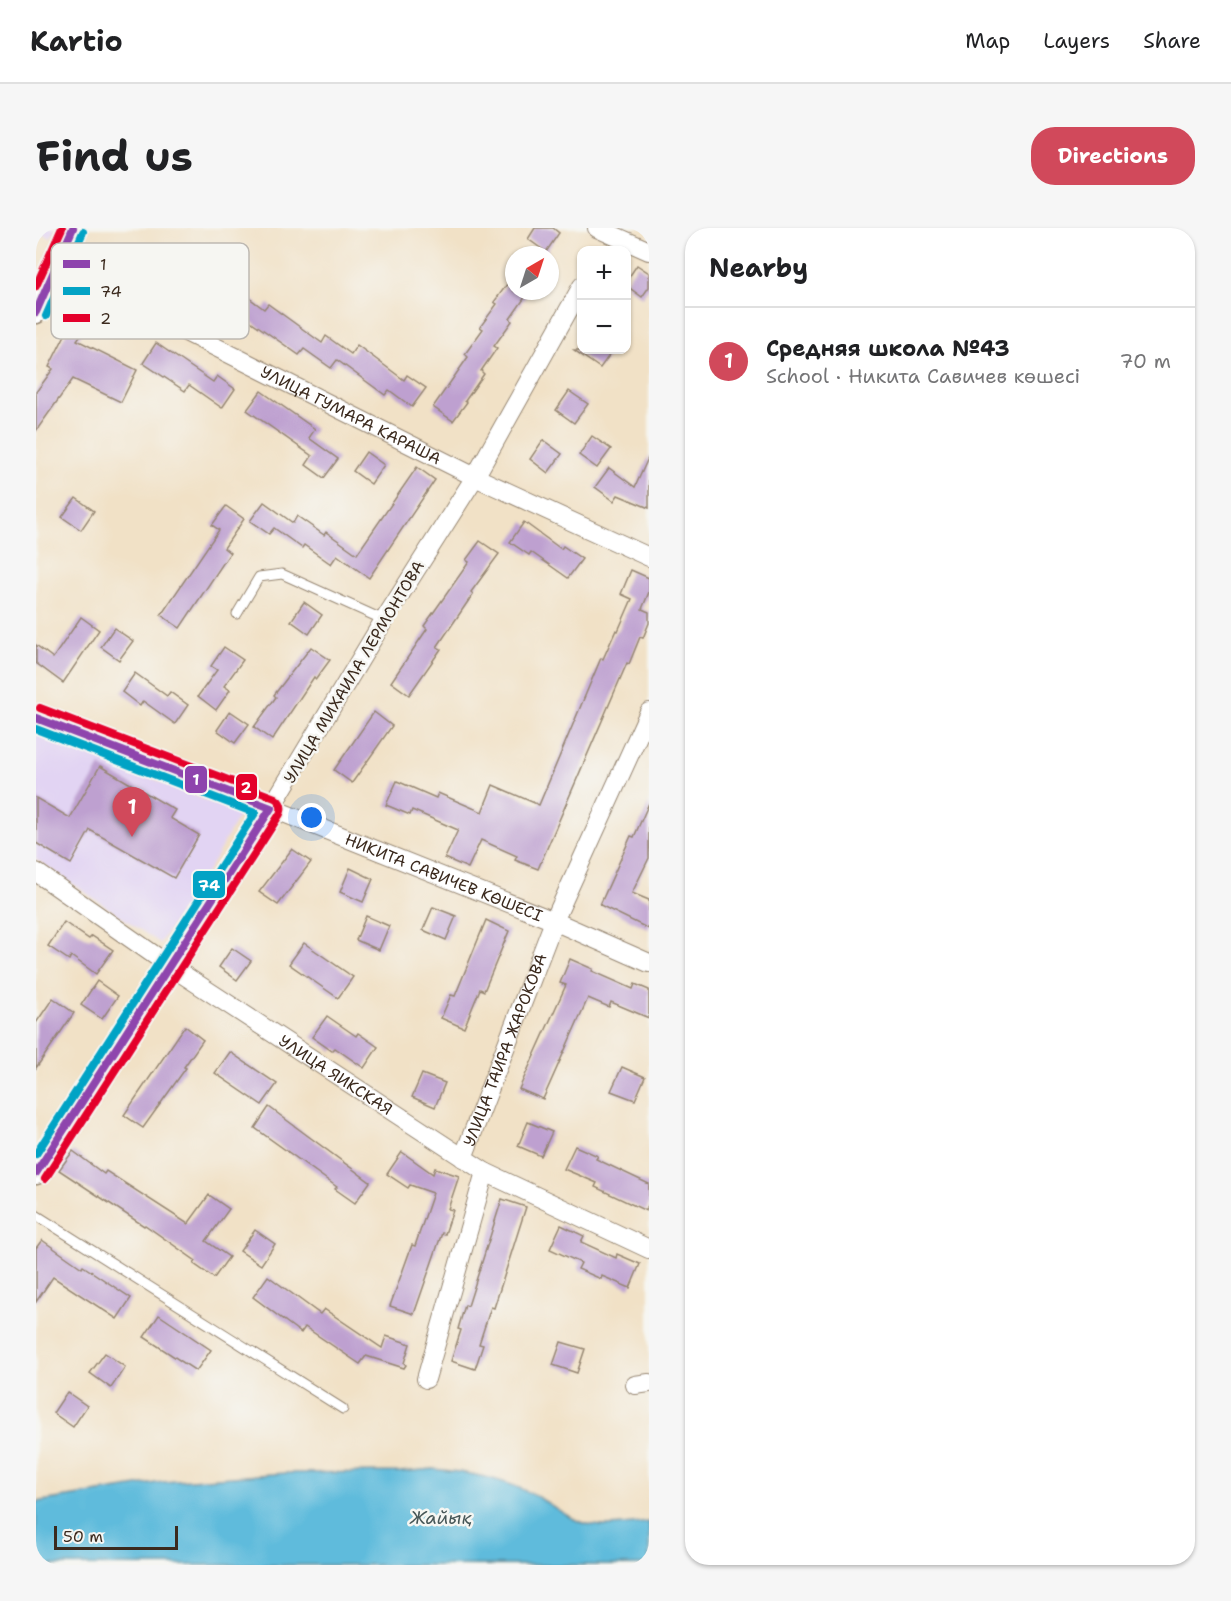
<!DOCTYPE html>
<html lang="en">
<head>
<meta charset="utf-8">
<style>
	:root { --surface:#fff; --page:#f6f6f6; --text:#202124; --muted:#757577; --line:#e0e0e0; --accent:#d1495b }
	body { margin:0; font-family:"Shantell Sans",sans-serif; background:var(--page); color:var(--text) }
	.controls { position:absolute; right:18px; top:18px; display:grid; overflow:hidden; border-radius:12px; box-shadow:0 2px 4px #0004 }
	.controls button { width:54px; height:54px; display:grid; place-items:center; padding:0; border:0; border-bottom:2px solid var(--line); background:var(--surface); color:var(--text); font:30px sans-serif }
	.compass { position:absolute; left:469px; top:18px; width:54px; height:54px; border-radius:50%; background:var(--surface); box-shadow:0 2px 4px #0004; rotate:39deg }
	.scale { position:absolute; left:18px; bottom:15px; width:124px; box-sizing:border-box; padding-left:6px; border:3px solid #3b2a1e; border-top:0; font-size:16px; line-height:21px; white-space:nowrap; color:#3b2a1e; -webkit-text-stroke:4px #f6f6f2; paint-order:stroke }
	.you { position:absolute; left:276px; top:590px; width:21px; height:21px; margin:-15px; border:4px solid #fff; border-radius:50%; background:#1a73e8; box-shadow:0 0 0 9px #1a73e833 }
	.badge { display:grid; place-items:center; width:39px; height:39px; border-radius:50%; background:var(--accent); color:#fff; font-size:20px; font-weight:700 }
	.pin { position:absolute; translate:-50% -50px; filter:drop-shadow(0 2px 3px #0008) }
	.pin::after { content:''; position:absolute; top:32px; width:21px; height:18px; background:inherit; clip-path:polygon(0 0,100% 0,50% 100%) }
	.list { margin:0; padding:0; list-style:none }
	h2 { display:flex; justify-content:space-between; align-items:center; height:78px; margin:0; padding:0 24px; font-size:26px }
	h2 small { font-size:20px; font-weight:400; color:var(--muted) }
	.list li { display:grid; grid-template-columns:39px 1fr auto; gap:18px; align-items:center; box-sizing:border-box; height:108px; padding:0 24px; border-top:2px solid var(--line) }
	.list b { display:block; font-size:22px; white-space:nowrap }
	.list p { margin:0; font-size:20px; white-space:nowrap; color:var(--muted) }
	.list em { font-size:20px; font-style:normal; color:var(--muted) }
	.map { position:relative; flex:none; width:613px; height:1337px; overflow:hidden; border-radius:24px }
	header { display:flex; align-items:center; gap:36px; box-sizing:border-box; height:84px; padding:0 30px; background:var(--surface); border-bottom:2px solid var(--line) }
	header strong { font-size:28px }
	nav { display:flex; gap:33px; margin-inline-start:auto; font-size:21px }
	.intro { display:flex; align-items:center; justify-content:space-between; box-sizing:border-box; height:144px; padding:0 36px }
	h1 { margin:0; font-size:42px }
	.button { padding:15px 27px; border-radius:24px; background:var(--accent); color:#fff; font-size:21px; font-weight:700 }
	main { display:flex; gap:36px; padding:0 36px }
	aside { flex:1; background:var(--surface); border-radius:24px; box-shadow:0 2px 4px #0004 }
	.map>svg:first-child { display:block }
</style>
</head>
<body>
<header>
<strong>Kartio</strong>
<nav><a>Map</a><a>Layers</a><a>Share</a></nav>
</header>
<div class="intro"><h1>Find us</h1><a class="button">Directions</a></div>
<main>
<div class="map">
<svg width="613" height="1337" viewBox="0 0 613 1337">
	<rect width="100%" height="100%" fill="#f6f6f2"/>
	<filter id="ink" filterUnits="userSpaceOnUse"><feTurbulence type="fractalNoise" baseFrequency=".0167" numOctaves="2"/><feDisplacementMap in="SourceGraphic" scale="12" xChannelSelector="R" yChannelSelector="G"/><feConvolveMatrix kernelMatrix="1 2 1 2 8 2 1 2 1" color-interpolation-filters="sRGB"/></filter>
	<filter id="wash" filterUnits="userSpaceOnUse"><feTurbulence type="fractalNoise" baseFrequency=".008" numOctaves="4" result="noise"/><feDisplacementMap in="SourceGraphic" scale="24" xChannelSelector="R" yChannelSelector="G"/><feGaussianBlur stdDeviation="1.35" result="paint"/><feColorMatrix in="noise" values="0 0 0 0 0 0 0 0 0 0 0 0 0 0 0 0 0 1.4 0 .05"/><feComposite in="paint" operator="in"/></filter>
	<g filter="url(#wash)">
		<rect width="100%" height="100%" fill="#f1e1c6"/>
		<g fill="#e2d4f3">
			<polygon points="0,0 19,0 15,10 5,6 0,18"/>
			<polygon points="0,503 204,586 173,641 124,715 0,631"/>
		</g>
		<path fill="#5ebbdc" stroke="#4c727d" stroke-width="1.5" d="M397,1241C431,1244 466,1250 496,1266C517,1276 534,1294 557,1297C575,1300 595,1296 613,1294V1337H0V1274L127,1254L250,1245L364,1244Z"/>
		<g id="blocks">
			<g fill="#bea0d0">
				<polygon points="499,0 517,0 523,5 510,24 492,11"/>
				<polygon points="148,32 177,53 179,50 203,67 205,64 228,81 232,76 286,115 290,108 315,126 321,117 368,152 371,147 390,160 376,179 353,162 349,167 301,132 295,140 268,121 263,127 213,92 210,96 186,79 184,82 155,61 153,64 134,51"/>
				<polygon points="601,37 613,45 613,59 606,69 591,58 591,52"/>
				<polygon points="472,55 478,59 478,63 483,63 490,68 474,91 476,93 458,118 461,120 445,143 448,146 429,173 431,174 417,193 397,179 432,129 429,126 447,101 444,99 461,76 458,74"/>
				<polygon points="40,75 58,88 41,112 101,142 85,174 37,151 0,203 0,164 17,141 13,139 33,99 26,94"/>
				<polygon points="120,115 177,154 181,148 199,161 186,180 153,157 149,163 107,135"/>
				<polygon points="538,122 577,122 564,140"/>
				<polygon points="225,163 279,201 273,210 302,231 288,250 270,237 276,228 211,182"/>
				<polygon points="533,163 552,176 538,195 520,182"/>
				<polygon points="556,208 575,221 561,240 543,227"/>
				<polygon points="507,212 526,226 512,245 494,231"/>
				<polygon points="330,224 348,237 335,256 317,243"/>
				<polygon points="613,228 613,280 582,267 578,273 559,259 573,240 599,259"/>
				<polygon points="381,239 399,252 333,350 301,327 295,336 268,317 266,320 238,300 233,306 214,293 228,274 257,295 261,288 288,307 290,304 321,326"/>
				<polygon points="40,270 58,283 45,302 26,289"/>
				<polygon points="190,278 208,291 188,320 194,325 144,400 125,387 183,302 176,297"/>
				<polygon points="488,294 525,321 527,318 546,331 532,350 495,324 493,327 474,314"/>
				<polygon points="444,313 463,326 435,364 437,366 401,419 405,421 373,467 355,454 391,401 388,398 433,334 430,332"/>
				<polygon points="595,342 613,350 613,364 606,381 613,384 613,395 607,410 604,409 593,436 591,435 502,641 479,632 481,628 445,612 432,640 409,630 422,602 376,582 374,587 350,577 361,553 400,570 402,565 446,584 457,557 503,577 565,430 567,431 580,402 582,403 596,371 585,366"/>
				<polygon points="268,374 286,387 273,406 255,393"/>
				<polygon points="45,389 63,402 27,455 0,435 0,417 17,430"/>
				<polygon points="78,400 97,413 83,432 65,419"/>
				<polygon points="188,419 207,432 188,458 194,462 180,482 162,468 181,442 175,438"/>
				<polygon points="275,419 294,432 280,451 278,449 236,512 218,499 240,469 238,467"/>
				<polygon points="99,445 131,468 134,464 152,477 139,496 107,473 104,478 86,464"/>
				<polygon points="194,483 213,496 199,515 181,502"/>
				<polygon points="338,484 356,498 316,555 298,542"/>
				<polygon points="64,538 139,582 134,590 163,607 138,650 54,602 35,636 0,615 0,570 34,590"/>
				<polygon points="613,575 613,630 596,665 613,672 613,701 564,677 595,608 598,609"/>
				<polygon points="256,621 275,634 242,677 223,664"/>
				<polygon points="314,640 337,651 327,674 304,664"/>
				<polygon points="397,679 420,688 410,712 387,702"/>
				<polygon points="330,688 353,698 343,722 320,712"/>
				<polygon points="450,692 473,703 448,763 444,761 428,800 405,790 415,767 419,768"/>
				<polygon points="28,694 53,711 56,708 77,722 60,746 35,728 33,732 12,718"/>
				<polygon points="268,715 317,749 302,770 253,736"/>
				<polygon points="196,720 215,733 201,752 183,739"/>
				<polygon points="534,731 557,741 556,743 597,761 599,756 613,762 613,790 575,774 573,779 552,770 507,871 483,861 530,757 524,755"/>
				<polygon points="61,753 82,768 66,791 45,777"/>
				<polygon points="17,770 38,785 0,840 0,795"/>
				<polygon points="291,788 320,808 322,805 342,819 328,840 299,820 296,823 276,809"/>
				<polygon points="149,798 167,812 148,839 150,840 107,900 88,887"/>
				<polygon points="194,824 241,856 226,877 179,845"/>
				<polygon points="586,839 609,849 599,872 575,863"/>
				<polygon points="386,846 409,855 399,879 376,869"/>
				<polygon points="233,879 334,954 319,975 299,961 301,959 219,900"/>
				<polygon points="492,894 516,904 505,928 482,918"/>
				<polygon points="539,918 562,928 560,931 613,956 613,975 610,983 559,959 561,955 528,941"/>
				<polygon points="37,923 68,946 70,943 152,996 173,967 193,981 170,1013 193,1029 178,1050 158,1036 160,1033 109,997 108,998 23,942"/>
				<polygon points="366,924 397,946 399,940 423,948 412,981 417,982 409,1006 406,1005 378,1086 354,1078 376,1017 379,1018 397,965 374,957 372,960 351,946"/>
				<polygon points="466,971 490,979 458,1080 455,1079 443,1116 447,1117 439,1141 415,1133 425,1102 422,1101 429,1077 432,1078"/>
				<polygon points="525,997 548,1008 545,1014 580,1030 581,1026 604,1036 594,1060 566,1048 565,1051 542,1041 545,1035 514,1021"/>
				<polygon points="219,1002 239,1016 225,1037 204,1023"/>
				<polygon points="6,1012 46,1040 47,1038 95,1070 81,1091 17,1049 0,1074 0,1020"/>
				<polygon points="232,1048 284,1086 288,1081 346,1120 350,1108 374,1116 368,1135 370,1137 368,1140 330,1128 324,1136 269,1099 265,1105 217,1069"/>
				<polygon points="123,1087 175,1122 160,1143 108,1109"/>
				<polygon points="525,1114 549,1121 541,1145 517,1137"/>
				<polygon points="69,1125 89,1139 75,1160 54,1145"/>
				<polygon points="31,1164 51,1178 37,1199 17,1185"/>
			</g>
		</g>
	</g>
	<g filter="url(#ink)">
		<use href="#blocks" fill-opacity="0" stroke="#968672" stroke-width="1.5"/>
		<g fill="none" stroke-linecap="round" stroke-linejoin="round">
			<g stroke="#968672" stroke-width="11">
				<g id="service">
					<polyline points="201,386 223,349 246,346 348,392"/>
					<polyline points="0,987 307,1181"/>
				</g>
			</g>
			<g stroke="#968672" stroke-width="20">
				<g id="minor">
					<polyline points="561,0 613,23"/>
					<path id="s1" d="M20,39L439,249L613,329"/>
					<path id="s2" d="M546,58L439,249L348,392L235,580L518,693L613,735"/>
					<path id="s3" d="M0,644L134,738L449,944L613,1021"/>
					<path id="s4" d="M427,930L518,693L613,484"/>
					<polyline points="390,1151 449,944"/>
					<polyline points="599,1157 613,1155"/>
				</g>
			</g>
			<g stroke="#968672" stroke-width="25">
				<g id="tertiary">
					<polyline points="0,84 37,0"/>
					<polyline points="0,490 235,580 0,945"/>
				</g>
			</g>
			<use href="#service" stroke="#fff" stroke-width="9"/>
			<use href="#minor" stroke="#fff" stroke-width="18"/>
			<use href="#tertiary" stroke="#fff" stroke-width="22"/>
			<g stroke="#f6f6f2" stroke-width="12">
				<g id="bus-1">
					<polyline points="0,84 37,0"/>
					<polyline points="0,490 235,580 0,945"/>
				</g>
			</g>
			<g stroke="#f6f6f2" stroke-width="12">
				<g id="bus-2">
					<polyline points="10,88 47,4"/>
					<polyline points="0,501 219,585 0,926"/>
				</g>
			</g>
			<g stroke="#f6f6f2" stroke-width="12">
				<g id="bus-3">
					<polyline points="0,58 26,0"/>
					<path d="M4,480L239,570C245,574 247,579 244,586L9,951"/>
				</g>
			</g>
			<use href="#bus-1" stroke="#8e44ad" stroke-width="8"/>
			<use href="#bus-2" stroke="#03a3c5" stroke-width="8"/>
			<use href="#bus-3" stroke="#e4002b" stroke-width="8"/>
		</g>
	</g>
	<g text-anchor="middle" dominant-baseline="central" stroke-width="5" stroke-linejoin="round" paint-order="stroke">
		<g font-size="16" fill="#3b2a1e" stroke="#f6f6f2">
			<text stroke="none"><textPath href="#s1" startOffset="330">УЛИЦА ГУМАРА КАРАША</textPath></text>
			<text transform="translate(318 444) rotate(-59)">УЛИЦА МИХАИЛА ЛЕРМОНТОВА</text>
			<text stroke="none"><textPath href="#s2" startOffset="794">НИКИТА САВИЧЕВ КӨШЕСІ</textPath></text>
			<text stroke="none"><textPath href="#s4" startOffset="116">УЛИЦА ТАИРА ЖАРОКОВА</textPath></text>
			<text stroke="none"><textPath href="#s3" startOffset="362">УЛИЦА ЯИКСКАЯ</textPath></text>
		</g>
		<g font-size="18" font-style="italic" fill="#465657" stroke="#f6f6f2">
			<text x="405" y="1290">Жайық</text>
		</g>
	</g>
	<rect x="15" y="15" width="198" height="96" rx="9" fill="#f6f6f2" stroke="#beb9b2" stroke-width="1.5"/>
	<rect x="27" y="32" width="27" height="8" fill="#8e44ad"/>
	<rect x="27" y="59" width="27" height="8" fill="#03a3c5"/>
	<rect x="27" y="86" width="27" height="8" fill="#e4002b"/>
	<g font-size="16" fill="#3b2a1e">
		<text x="64" y="42">1</text>
		<text x="64" y="69">74</text>
		<text x="64" y="96">2</text>
	</g>
	<g stroke="#f6f6f2" stroke-width="2">
		<rect x="148" y="537" width="24" height="29" rx="6" fill="#8e44ad"/>
		<rect x="199" y="545" width="23" height="28" rx="6" fill="#e4002b"/>
		<rect x="156" y="642" width="34" height="29" rx="6" fill="#03a3c5"/>
	</g>
	<g font-size="16" text-anchor="middle" font-weight="bold" fill="#fff">
		<text x="160" y="557">1</text>
		<text x="210" y="565">2</text>
		<text x="173" y="663">74</text>
	</g>
</svg>
<div class="controls">
<button>+</button>
<button>−</button>
</div>
<svg class="compass" viewBox="-18 -18 36 36"><path d="M0-13l5 13h-10z" fill="#e53935"/><path d="M0 13l5-13h-10z" fill="#757577"/></svg>
<div class="scale">50 m</div>
<div class="you"></div>
<div class="pin badge" style="left:96px;top:609px">1</div>
</div>
<aside>
<h2>Nearby<small></small></h2>
<ul class="list">
<li><span class="badge">1</span><div><b>Средняя школа №43</b><p>School · Никита Савичев көшесі</p></div><em>70 m</em></li>
</ul>
</aside>
</main>
</body>
</html>
